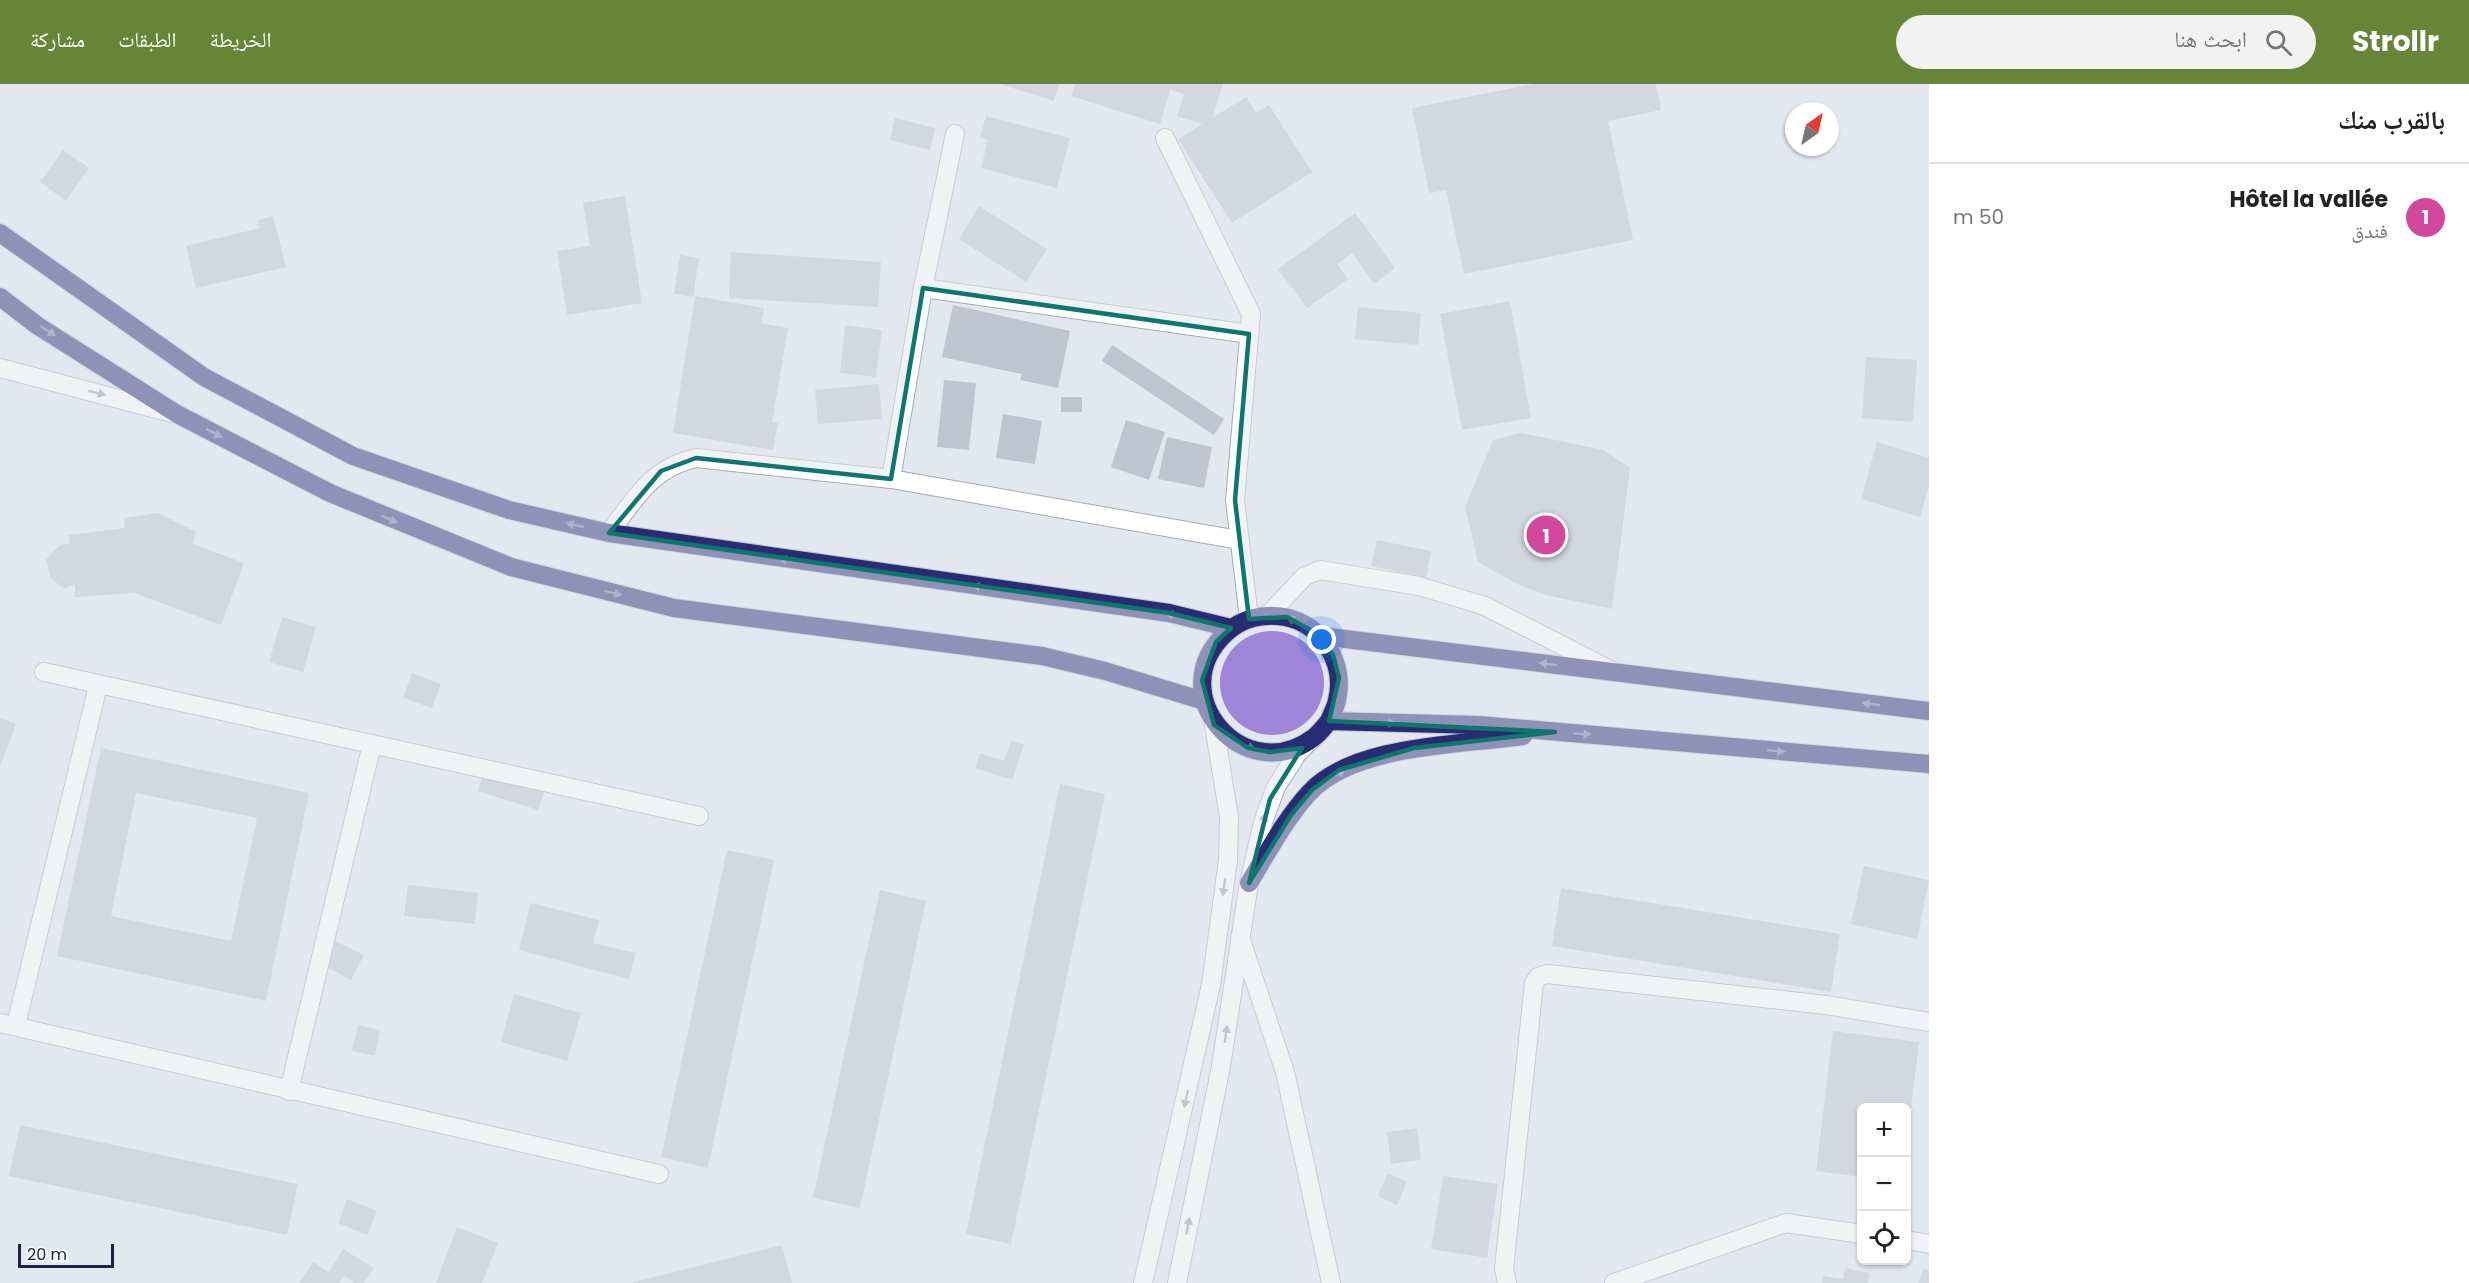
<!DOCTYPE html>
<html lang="ar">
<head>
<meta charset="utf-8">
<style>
	:root { --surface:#fff; --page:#f2f2f2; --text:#222; --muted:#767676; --line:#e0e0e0; --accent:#668537 }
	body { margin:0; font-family:Poppins,"Noto Naskh Arabic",sans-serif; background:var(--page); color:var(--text); direction:rtl }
	.controls { position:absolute; right:18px; bottom:18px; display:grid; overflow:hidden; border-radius:9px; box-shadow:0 2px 4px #0004 }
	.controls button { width:54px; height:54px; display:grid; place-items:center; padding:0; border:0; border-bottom:2px solid var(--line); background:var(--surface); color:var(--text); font:30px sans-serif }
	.compass { position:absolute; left:1785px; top:18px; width:54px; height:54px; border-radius:50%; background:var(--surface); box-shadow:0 2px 4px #0004; rotate:34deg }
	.scale { position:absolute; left:18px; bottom:15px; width:96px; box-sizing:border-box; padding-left:6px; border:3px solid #202443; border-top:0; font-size:16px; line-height:21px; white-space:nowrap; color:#202443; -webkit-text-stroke:4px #f4f7fa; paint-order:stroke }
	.you { position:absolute; left:1322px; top:556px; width:21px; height:21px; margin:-15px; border:4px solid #fff; border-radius:50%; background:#1a73e8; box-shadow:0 0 0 9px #1a73e833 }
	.badge { display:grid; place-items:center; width:39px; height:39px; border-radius:50%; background:var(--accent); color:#fff; font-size:20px; font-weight:700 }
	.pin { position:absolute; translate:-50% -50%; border:3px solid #fff; box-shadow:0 2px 6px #0006 }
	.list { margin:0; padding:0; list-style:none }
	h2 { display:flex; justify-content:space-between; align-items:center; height:78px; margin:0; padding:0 24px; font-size:26px }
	h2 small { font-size:20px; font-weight:400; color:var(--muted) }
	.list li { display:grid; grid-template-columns:39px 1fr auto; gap:18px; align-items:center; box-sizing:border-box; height:108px; padding:0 24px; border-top:2px solid var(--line) }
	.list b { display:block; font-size:22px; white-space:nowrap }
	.list p { margin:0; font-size:20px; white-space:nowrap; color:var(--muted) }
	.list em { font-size:20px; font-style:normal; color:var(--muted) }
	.icon { flex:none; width:33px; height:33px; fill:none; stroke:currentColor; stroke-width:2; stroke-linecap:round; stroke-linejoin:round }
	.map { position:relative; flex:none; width:1929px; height:1199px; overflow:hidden; direction:ltr }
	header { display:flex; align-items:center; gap:36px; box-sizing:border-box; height:84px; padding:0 30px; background:var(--accent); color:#fff }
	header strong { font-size:28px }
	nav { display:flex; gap:33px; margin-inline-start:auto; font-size:21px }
	.search { width:420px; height:54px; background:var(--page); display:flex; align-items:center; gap:15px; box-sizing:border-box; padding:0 21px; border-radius:33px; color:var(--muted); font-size:22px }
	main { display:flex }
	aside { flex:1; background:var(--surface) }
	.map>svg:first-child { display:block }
</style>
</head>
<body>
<header>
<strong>Strollr</strong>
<div class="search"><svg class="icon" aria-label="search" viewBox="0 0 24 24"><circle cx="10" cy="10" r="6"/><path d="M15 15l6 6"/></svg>ابحث هنا</div>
<nav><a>الخريطة</a><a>الطبقات</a><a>مشاركة</a></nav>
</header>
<main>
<aside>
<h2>بالقرب منك<small></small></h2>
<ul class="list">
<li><span class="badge" style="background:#d1479c">1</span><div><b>Hôtel la vallée</b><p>فندق</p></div><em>50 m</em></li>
</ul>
</aside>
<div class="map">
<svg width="1929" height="1199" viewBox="0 0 1929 1199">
	<rect width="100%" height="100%" fill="#e3e7ef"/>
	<circle fill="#9f85da" cx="1272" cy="599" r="52"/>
	<g fill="#bfc4d0" fill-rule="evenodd">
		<polygon points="1000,0 1060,0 1054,17"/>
		<polygon points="1075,0 1223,0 1212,34 1246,13 1256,29 1269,21 1312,88 1232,139 1178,55 1202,40 1177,32 1184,10 1170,6 1160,40 1071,12"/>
		<polygon points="1533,0 1656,0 1661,26 1608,37 1633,156 1464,190 1446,106 1429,109 1412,24"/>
		<polygon points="986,32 1070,54 1057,104 981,84 988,56 980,54"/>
		<polygon points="895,34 935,44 930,66 890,56"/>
		<polygon points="63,66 89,84 66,117 40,98"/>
		<polygon points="625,112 642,219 567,231 557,167 590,162 583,119"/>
		<polygon points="979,122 1047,165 1026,198 959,155"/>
		<polygon points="1355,129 1395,184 1374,200 1352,169 1337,180 1348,195 1307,224 1278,185"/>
		<polygon points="273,132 286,183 196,204 186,162 260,144 258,136"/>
		<polygon points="731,168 881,178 878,223 729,214"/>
		<polygon points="680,171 699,174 693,213 674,210"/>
		<polygon points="695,212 764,224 761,239 788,244 772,338 778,339 773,366 673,349"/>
		<polygon points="1510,217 1531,334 1462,346 1440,230"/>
		<polygon points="953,221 1070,247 1058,304 1020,296 1022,290 942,273"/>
		<polygon points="1358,223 1421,229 1418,261 1355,255"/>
		<polygon points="845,241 882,246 876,293 840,289"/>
		<polygon points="1112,261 1224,335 1214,351 1102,277"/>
		<polygon points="1866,273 1917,276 1913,338 1862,334"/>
		<polygon points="944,296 976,299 969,366 937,363"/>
		<polygon points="879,300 882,335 818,340 815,306"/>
		<rect x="1061" y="313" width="21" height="15"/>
		<polygon points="1003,330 1042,337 1035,380 996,374"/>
		<polygon points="1126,336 1165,348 1149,396 1111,383"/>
		<polygon points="1521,349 1604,366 1630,384 1612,525 1546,511 1517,500 1478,478 1465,423 1493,356"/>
		<polygon points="1167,353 1212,363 1204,404 1158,395"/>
		<polygon points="1877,358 1929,374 1929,401 1920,433 1861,415"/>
		<polygon points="158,429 196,448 193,460 244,479 221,541 134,509 75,513 75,500 64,505 51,494 46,476 60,461 70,460 69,451 125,444 124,434"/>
		<polygon points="1377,456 1431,467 1426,494 1371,482"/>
		<polygon points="282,533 316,543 303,588 269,578"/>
		<polygon points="412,589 441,600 432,624 403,614"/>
		<polygon points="0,634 16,640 0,683"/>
		<polygon points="1011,657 1024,661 1012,696 975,684 980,669 1004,677"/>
		<path d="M101,664L309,709L266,917L57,872ZM136,709L257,734L231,857L111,832Z"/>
		<polygon points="483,689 544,708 538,726 478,707"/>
		<polygon points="1060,700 1105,710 1011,1160 966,1150"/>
		<polygon points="727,766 774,776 708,1084 661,1073"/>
		<polygon points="1864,782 1929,796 1917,855 1851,840"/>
		<polygon points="408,801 478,809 475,840 404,832"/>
		<polygon points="1561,804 1840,850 1831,908 1552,862"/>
		<polygon points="880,806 926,817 860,1124 813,1114"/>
		<polygon points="531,819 599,836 593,859 636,869 629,895 519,866"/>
		<polygon points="335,857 364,871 351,896 323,881"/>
		<polygon points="514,910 581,929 567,977 501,958"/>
		<polygon points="358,941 380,946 375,972 352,967"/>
		<polygon points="1833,947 1919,958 1911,1025 1882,1022 1862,1024 1862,1093 1816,1087"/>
		<polygon points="20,1041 298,1100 287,1151 9,1092"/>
		<polygon points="1417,1044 1421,1076 1391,1080 1387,1048"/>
		<polygon points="1388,1089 1407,1098 1397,1121 1378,1112"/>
		<polygon points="1443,1092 1498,1100 1487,1174 1431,1165"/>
		<polygon points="347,1115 377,1127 367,1151 338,1139"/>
		<polygon points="457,1143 498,1159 482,1199 436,1199"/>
		<polygon points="782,1161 792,1199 634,1199 634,1198"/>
		<polygon points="343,1165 374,1184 364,1199 355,1199 344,1192 339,1199 299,1199 313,1178 329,1188"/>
		<polygon points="1845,1184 1870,1189 1868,1199 1822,1199 1823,1192 1843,1195"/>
		<polygon points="1924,1185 1929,1187 1929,1199 1918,1199"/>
	</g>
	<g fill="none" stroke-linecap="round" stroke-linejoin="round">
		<g stroke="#a5a9b8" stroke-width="20">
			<g id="lane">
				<polyline points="1268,531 1305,492 1320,486 1419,502 1485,522 1612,587"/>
				<polyline points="1906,1156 1929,1160"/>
				<polyline points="1507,1199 1504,1185 1534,899 1538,893 1547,890 1826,921 1929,938"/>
				<polyline points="1614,1199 1786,1139 1862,1150"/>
			</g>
		</g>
		<g stroke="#a5a9b8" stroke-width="20">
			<g id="street">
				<polyline points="1165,54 1251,230 1235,416 1249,535"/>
				<polyline points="923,204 1249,250"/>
				<polyline points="0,284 172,329"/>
				<polyline points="891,395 923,204 955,50"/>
				<path d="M609,449C636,414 651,384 696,374L891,395L1239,456"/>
				<polyline points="44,588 699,732"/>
				<polyline points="1240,853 1285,988 1331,1199"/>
				<polyline points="0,939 659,1090"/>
				<polyline points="16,941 98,602"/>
				<polyline points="289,1007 372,660"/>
			</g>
		</g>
		<g stroke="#a3a9bf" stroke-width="20">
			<g id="secondary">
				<polyline points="1143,1199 1211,901 1228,776 1229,733 1214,641"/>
				<polyline points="1177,1199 1221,982 1249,799 1263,738 1276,703 1297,670 1311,656"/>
			</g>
		</g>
		<g stroke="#c1c2ca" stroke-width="20">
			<g id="highway">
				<polyline points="0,149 204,293 353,372 509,426 609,449 1169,529 1231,544"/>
				<polyline points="0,213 38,242 177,330 330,409 511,483 674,524 1042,572 1105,587 1204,617"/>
				<polyline points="1321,552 1929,627"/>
				<path d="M1329,637C1331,631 1336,623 1337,616C1346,580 1322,540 1285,533C1264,529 1242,534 1226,549C1160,610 1245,705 1313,654C1319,650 1324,643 1329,637L1479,641L1929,680"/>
				<path d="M1249,799C1268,768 1285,735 1310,708C1355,660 1462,661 1523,652"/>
			</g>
		</g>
		<use href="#lane" stroke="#fff" stroke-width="18"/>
		<use href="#street" stroke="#fff" stroke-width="18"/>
		<use href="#secondary" stroke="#fff" stroke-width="18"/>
		<use href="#highway" stroke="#282c73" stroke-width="18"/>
	</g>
	<defs><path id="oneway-solid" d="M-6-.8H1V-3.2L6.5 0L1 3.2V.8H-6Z" transform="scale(1.5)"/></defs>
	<g fill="#6f73a2">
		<use href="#oneway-solid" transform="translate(48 247) rotate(33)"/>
		<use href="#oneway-solid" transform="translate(214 349) rotate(27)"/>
		<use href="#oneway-solid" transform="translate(389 435) rotate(24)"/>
		<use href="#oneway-solid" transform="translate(575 441) rotate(-167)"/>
		<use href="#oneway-solid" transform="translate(788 476) rotate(-172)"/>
		<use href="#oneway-solid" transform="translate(981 503) rotate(-172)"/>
		<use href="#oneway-solid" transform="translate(613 509) rotate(14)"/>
		<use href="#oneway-solid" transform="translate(1174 531) rotate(-168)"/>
		<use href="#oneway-solid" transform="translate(1295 537) rotate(-158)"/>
		<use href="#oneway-solid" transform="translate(1548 580) rotate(-173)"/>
		<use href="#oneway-solid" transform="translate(1871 620) rotate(-173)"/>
		<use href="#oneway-solid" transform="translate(1387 639) rotate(1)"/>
		<use href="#oneway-solid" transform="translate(1582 650) rotate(5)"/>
		<use href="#oneway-solid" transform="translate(1247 662) rotate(21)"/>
		<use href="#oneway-solid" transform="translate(1776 667) rotate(5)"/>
		<use href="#oneway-solid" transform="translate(1337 690) rotate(-30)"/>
	</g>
	<g fill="#9b9caa">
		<use href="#oneway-solid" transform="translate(97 309) rotate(14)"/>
		<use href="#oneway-solid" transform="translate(1263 738) rotate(-75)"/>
		<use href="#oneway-solid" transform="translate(1224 803) rotate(98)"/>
		<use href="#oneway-solid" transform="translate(1226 950) rotate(-82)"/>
		<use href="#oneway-solid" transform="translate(1186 1015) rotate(102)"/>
		<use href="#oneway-solid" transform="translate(1188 1142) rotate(-79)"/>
	</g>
	<path d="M0 0H1929V1199H0ZM923,204L1249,250L1235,416L1249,535L1287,533L1321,552L1333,571L1339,594L1329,637L1555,648L1414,664L1339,686L1312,706L1291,731L1249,799L1270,715L1302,664L1270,668L1248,664L1214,641L1202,596L1216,558L1231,544L1169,529L609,449L661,387L696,374L891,395Z" fill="#e3e7ef" fill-opacity=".55" fill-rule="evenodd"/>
	<path fill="none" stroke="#0f766e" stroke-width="4.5" stroke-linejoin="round" d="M923,204L1249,250L1235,416L1249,535L1287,533L1321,552L1333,571L1339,594L1329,637L1555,648L1414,664L1339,686L1312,706L1291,731L1249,799L1270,715L1302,664L1270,668L1248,664L1214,641L1202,596L1216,558L1231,544L1169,529L609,449L661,387L696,374L891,395Z"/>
</svg>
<div class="controls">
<button>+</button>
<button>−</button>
<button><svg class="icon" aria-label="locate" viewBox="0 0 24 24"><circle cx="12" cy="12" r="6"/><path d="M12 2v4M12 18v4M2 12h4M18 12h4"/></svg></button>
</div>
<svg class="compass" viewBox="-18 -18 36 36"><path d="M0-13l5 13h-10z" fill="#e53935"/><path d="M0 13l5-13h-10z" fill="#767676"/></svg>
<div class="scale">20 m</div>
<div class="you"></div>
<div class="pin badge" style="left:1546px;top:451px;background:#d1479c">1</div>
</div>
</main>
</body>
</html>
